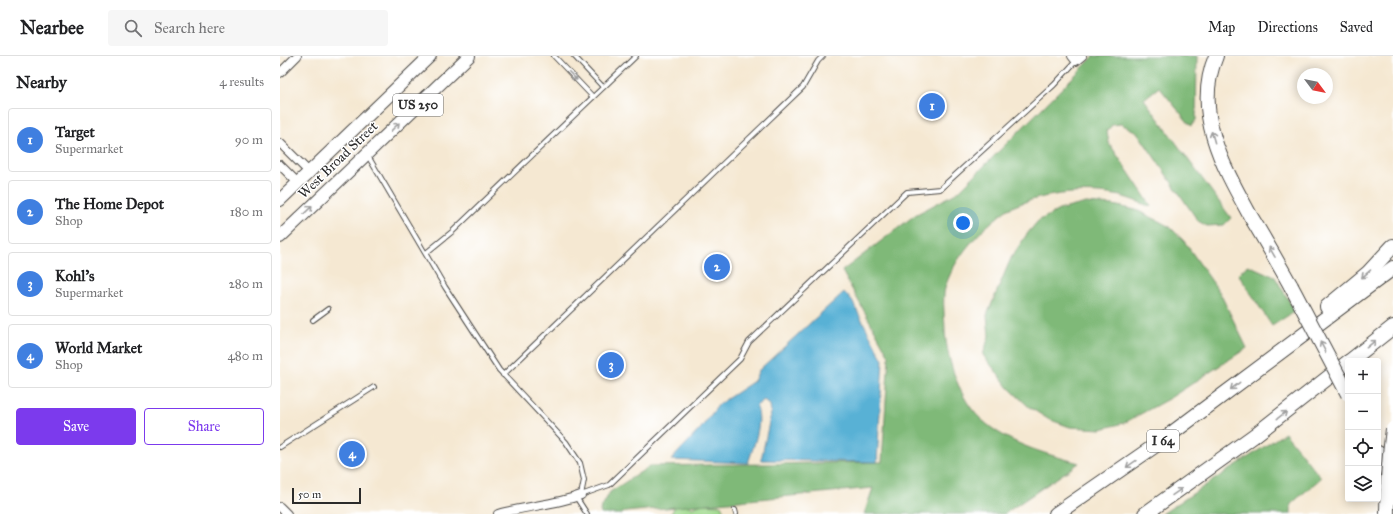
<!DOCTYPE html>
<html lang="en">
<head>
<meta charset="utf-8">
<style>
	:root { --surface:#fff; --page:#f6f6f6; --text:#202124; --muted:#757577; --line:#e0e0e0; --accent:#7c3aed }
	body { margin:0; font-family:"IM FELL Great Primer",serif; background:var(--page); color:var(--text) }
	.controls { position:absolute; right:12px; bottom:12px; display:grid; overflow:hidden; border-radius:4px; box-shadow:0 2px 10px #0003 }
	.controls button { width:36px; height:36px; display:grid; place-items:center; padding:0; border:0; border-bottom:1px solid var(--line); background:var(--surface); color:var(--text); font:20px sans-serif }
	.compass { position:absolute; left:1017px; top:12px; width:36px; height:36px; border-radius:50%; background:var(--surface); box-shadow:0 2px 10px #0003; rotate:122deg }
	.scale { position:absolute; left:12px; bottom:10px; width:69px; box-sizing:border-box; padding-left:4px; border:2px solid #2b2b2b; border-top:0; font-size:11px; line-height:14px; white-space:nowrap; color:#2b2b2b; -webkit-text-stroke:3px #fff; paint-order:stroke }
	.you { position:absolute; left:683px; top:167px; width:14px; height:14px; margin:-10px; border:3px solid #fff; border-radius:50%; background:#1a73e8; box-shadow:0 0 0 6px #1a73e833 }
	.badge { display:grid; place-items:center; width:26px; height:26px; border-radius:50%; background:var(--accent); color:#fff; font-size:13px; font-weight:700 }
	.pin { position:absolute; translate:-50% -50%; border:2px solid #fff; box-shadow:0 1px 4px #0006 }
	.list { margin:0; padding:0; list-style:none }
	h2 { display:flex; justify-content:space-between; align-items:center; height:52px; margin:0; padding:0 16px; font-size:17px }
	h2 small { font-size:13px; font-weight:400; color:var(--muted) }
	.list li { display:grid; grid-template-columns:26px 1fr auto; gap:12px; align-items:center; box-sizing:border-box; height:64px; margin:0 8px 8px; padding:0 8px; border:1px solid var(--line); border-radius:4px }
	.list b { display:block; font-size:15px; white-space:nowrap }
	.list p { margin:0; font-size:13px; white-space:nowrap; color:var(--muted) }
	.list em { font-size:13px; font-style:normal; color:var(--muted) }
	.actions { display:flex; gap:8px; padding:12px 16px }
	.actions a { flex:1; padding:9px 0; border:1px solid var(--accent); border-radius:4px; text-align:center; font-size:14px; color:var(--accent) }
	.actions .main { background:var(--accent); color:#fff }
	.icon { flex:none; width:22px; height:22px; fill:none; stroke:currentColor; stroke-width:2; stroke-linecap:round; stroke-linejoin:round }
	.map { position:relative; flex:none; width:1113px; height:458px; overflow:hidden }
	header { display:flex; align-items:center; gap:24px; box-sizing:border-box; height:56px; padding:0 20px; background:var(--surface); border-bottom:1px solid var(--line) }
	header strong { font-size:19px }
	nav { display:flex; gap:22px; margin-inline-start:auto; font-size:14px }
	.search { width:280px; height:36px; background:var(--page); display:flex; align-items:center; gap:10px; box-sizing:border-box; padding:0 14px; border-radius:4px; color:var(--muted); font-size:15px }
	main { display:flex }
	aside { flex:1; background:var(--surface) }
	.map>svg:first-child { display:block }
</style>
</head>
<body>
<header>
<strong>Nearbee</strong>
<div class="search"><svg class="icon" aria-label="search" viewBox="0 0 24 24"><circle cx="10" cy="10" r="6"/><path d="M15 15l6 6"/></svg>Search here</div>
<nav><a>Map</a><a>Directions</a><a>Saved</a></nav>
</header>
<main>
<aside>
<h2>Nearby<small>4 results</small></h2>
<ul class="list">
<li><span class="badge" style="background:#3f7fe0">1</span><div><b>Target</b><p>Supermarket</p></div><em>90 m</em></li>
<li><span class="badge" style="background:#3f7fe0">2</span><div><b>The Home Depot</b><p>Shop</p></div><em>180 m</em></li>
<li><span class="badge" style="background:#3f7fe0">3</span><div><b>Kohl's</b><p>Supermarket</p></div><em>280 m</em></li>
<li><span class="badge" style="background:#3f7fe0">4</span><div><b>World Market</b><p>Shop</p></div><em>480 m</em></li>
</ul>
<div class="actions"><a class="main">Save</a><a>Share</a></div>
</aside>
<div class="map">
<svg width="1113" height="458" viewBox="0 0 1113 458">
	<rect width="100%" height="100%" fill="#fff"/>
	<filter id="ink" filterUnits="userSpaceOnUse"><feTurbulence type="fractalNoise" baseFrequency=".025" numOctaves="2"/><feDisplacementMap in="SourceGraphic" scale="8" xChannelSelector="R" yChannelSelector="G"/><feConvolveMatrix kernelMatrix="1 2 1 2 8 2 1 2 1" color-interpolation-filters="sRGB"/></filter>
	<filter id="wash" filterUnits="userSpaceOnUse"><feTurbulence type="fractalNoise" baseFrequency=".012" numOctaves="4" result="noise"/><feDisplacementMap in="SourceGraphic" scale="16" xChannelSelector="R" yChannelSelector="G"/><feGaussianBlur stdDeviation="0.9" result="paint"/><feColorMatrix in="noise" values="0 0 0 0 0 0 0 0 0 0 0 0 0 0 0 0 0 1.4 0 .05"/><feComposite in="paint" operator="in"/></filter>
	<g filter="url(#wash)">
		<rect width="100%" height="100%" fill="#f5e8d2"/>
		<polygon fill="#9fd98c" stroke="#65825c" points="404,445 412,452 422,448 441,449 445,458 391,458 397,446"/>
		<g fill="#7fb978" stroke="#557252">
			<path d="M814,0H917L916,64L911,70L879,31L864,43L951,162L944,169L927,170L918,165L857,76L841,68L832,69L827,75L829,87L872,151C860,147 847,141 835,139C801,133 758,138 728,153C723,156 718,161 714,164C693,182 673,205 665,232C662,244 665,263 665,275C667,302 678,338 696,358C723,387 763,397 799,407L724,458H584L593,432L345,456L341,458H321L320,454L330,436L370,410L602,406L609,300L562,215L635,159L678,136Z"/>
			<polygon points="806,147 833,149 856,154 877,164 890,171 904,185 940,237 967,292 890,342 844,367 821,373 790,371 768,363 749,351 729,332 703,299 709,280 707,259 731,202 747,178 758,165 779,154"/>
			<polygon points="968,209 995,221 1015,255 992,270 958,218"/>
			<polygon points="1005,377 1041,422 1011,448 1011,458 882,458"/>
		</g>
		<path fill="#58b1d5" stroke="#426e80" d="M564,236L572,245L603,304L597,406L481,404L491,357L490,349L484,344L476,350C484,365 473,392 468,407L391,404L421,372L439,348L474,325L479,314Z"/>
	</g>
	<g filter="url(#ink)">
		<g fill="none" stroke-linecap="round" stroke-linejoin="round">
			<g stroke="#494744" stroke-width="6">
				<g id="service">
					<polyline points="274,0 313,41"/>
					<polyline points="294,0 323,31"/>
					<polyline points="88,100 165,231 219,314 286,386 300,407 304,424 301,439"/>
					<polyline points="146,197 173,175 356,0"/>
					<polyline points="33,264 48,253"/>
					<polyline points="223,319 523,31 538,5 543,0"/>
					<polyline points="0,391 94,331"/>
					<polyline points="301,439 329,429 460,303 469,286 627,136 660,133 774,29 796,5"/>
					<polyline points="296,441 307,458"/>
					<polyline points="455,454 456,458"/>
				</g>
			</g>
			<g stroke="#494744" stroke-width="10">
				<g id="minor">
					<polyline points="792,0 796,5 802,0"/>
					<polyline points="0,17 17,0"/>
					<polyline points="0,87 29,116"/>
					<polyline points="0,109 18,127"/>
					<polyline points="0,451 7,458"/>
					<path d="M218,458C245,450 275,449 301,439"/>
				</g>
			</g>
			<g stroke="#494744" stroke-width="14">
				<g id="primary">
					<polyline points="0,144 150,0"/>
					<polyline points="0,181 189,0"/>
				</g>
			</g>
			<g stroke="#494744" stroke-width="16">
				<g id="motorway">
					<path d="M936,0C912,57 944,112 971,161C985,184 998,207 1011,230"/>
					<polyline points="1047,251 1088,217 1113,190"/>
					<polyline points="1070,305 1113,271"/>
					<polyline points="1098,397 1110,423"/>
					<polyline points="776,458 876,389 1113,212"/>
					<polyline points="865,458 975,379 1068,306"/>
				</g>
			</g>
			<use href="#service" stroke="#fff" stroke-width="4"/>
			<use href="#minor" stroke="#fff" stroke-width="8"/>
			<use href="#primary" stroke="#fff" stroke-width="12"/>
			<use href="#motorway" stroke="#fff" stroke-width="14"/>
			<g stroke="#494744" stroke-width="16" stroke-linecap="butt">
				<g id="motorway-bridge">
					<polyline points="1011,230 1068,338"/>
					<path d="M1107,458C1107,429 1109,402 1113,373"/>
				</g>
			</g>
			<use href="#motorway-bridge" stroke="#fff" stroke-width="14"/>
		</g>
		<defs><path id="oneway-shaft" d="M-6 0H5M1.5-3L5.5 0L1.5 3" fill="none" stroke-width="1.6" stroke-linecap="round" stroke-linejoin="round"/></defs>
		<g stroke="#a0a0a0">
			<use href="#oneway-shaft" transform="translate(293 20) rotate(46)"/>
			<use href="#oneway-shaft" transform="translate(115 71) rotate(-44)"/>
			<use href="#oneway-shaft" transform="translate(933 81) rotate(-106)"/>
			<use href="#oneway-shaft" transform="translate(28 154) rotate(-44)"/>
			<use href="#oneway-shaft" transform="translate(992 196) rotate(-120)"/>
			<use href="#oneway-shaft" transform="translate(1086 218) rotate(139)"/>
			<use href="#oneway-shaft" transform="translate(1091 288) rotate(-39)"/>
			<use href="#oneway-shaft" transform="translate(1043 291) rotate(-118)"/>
			<use href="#oneway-shaft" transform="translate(955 330) rotate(142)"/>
			<use href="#oneway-shaft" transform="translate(1002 359) rotate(-38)"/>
			<use href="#oneway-shaft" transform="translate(851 408) rotate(145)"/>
			<use href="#oneway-shaft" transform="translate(897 436) rotate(-35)"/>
		</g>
	</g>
	<g text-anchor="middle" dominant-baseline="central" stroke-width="3" stroke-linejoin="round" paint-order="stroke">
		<g fill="#fff" stroke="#6b6b6b" stroke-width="1">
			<rect x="113" y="38" width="50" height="22" rx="3"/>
			<rect x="867" y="374" width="32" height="22" rx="3"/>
		</g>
		<g font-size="13" font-weight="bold" fill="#2b2b2b">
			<text x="138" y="49">US 250</text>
			<text x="883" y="385">I 64</text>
		</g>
		<g font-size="14" fill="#2b2b2b" stroke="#fff">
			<text transform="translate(58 104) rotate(-44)">West Broad Street</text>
		</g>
	</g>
</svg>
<div class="controls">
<button>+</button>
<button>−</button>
<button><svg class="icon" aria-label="locate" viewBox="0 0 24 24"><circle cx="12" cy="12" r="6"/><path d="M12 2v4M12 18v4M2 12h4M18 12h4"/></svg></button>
<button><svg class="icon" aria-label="layers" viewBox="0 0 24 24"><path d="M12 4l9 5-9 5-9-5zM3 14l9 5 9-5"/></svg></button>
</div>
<svg class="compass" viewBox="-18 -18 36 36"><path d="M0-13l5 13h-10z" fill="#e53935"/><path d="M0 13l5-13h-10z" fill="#757577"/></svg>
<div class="scale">50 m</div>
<div class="you"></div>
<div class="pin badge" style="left:652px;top:50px;background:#3f7fe0">1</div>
<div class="pin badge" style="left:437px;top:211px;background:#3f7fe0">2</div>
<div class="pin badge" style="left:331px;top:309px;background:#3f7fe0">3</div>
<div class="pin badge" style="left:72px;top:398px;background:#3f7fe0">4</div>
</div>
</main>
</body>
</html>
